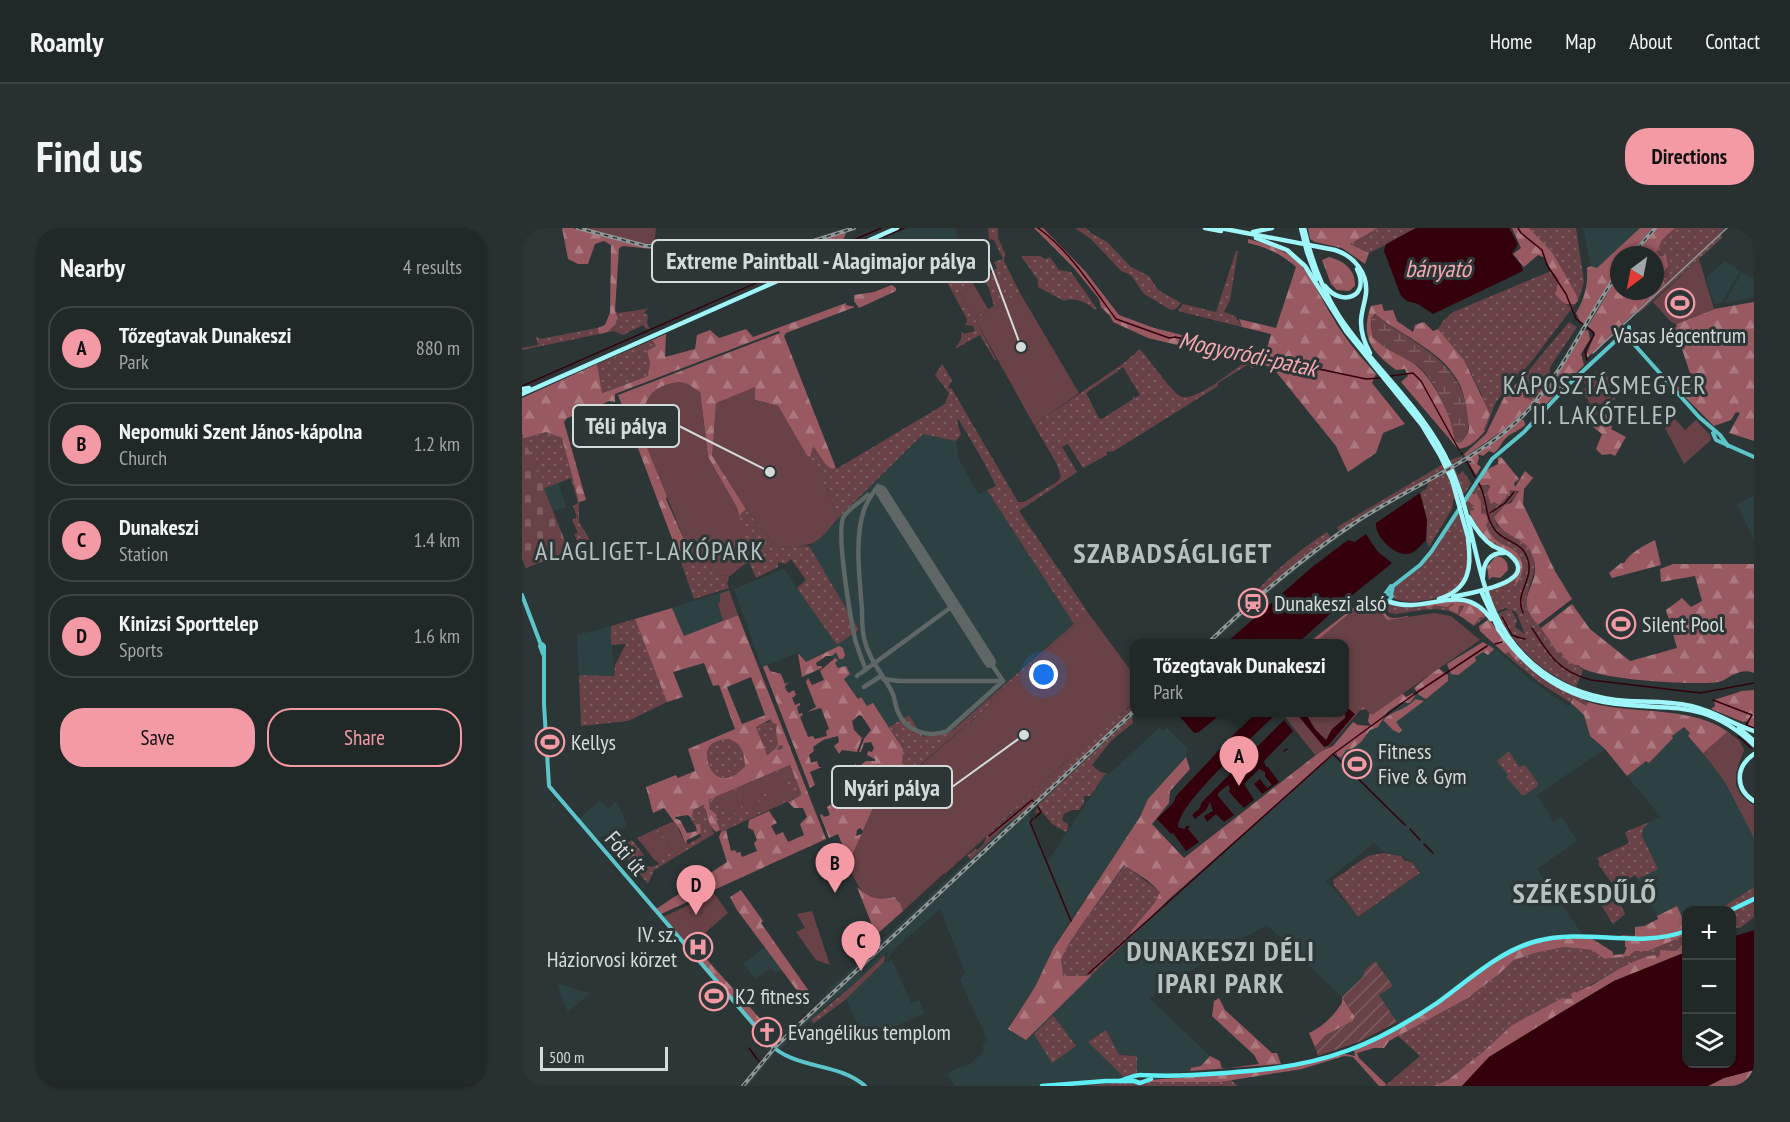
<!DOCTYPE html>
<html lang="en">
<head>
<meta charset="utf-8">
<style>
	:root { --surface:#212828; --page:#293030; --text:#f1f3f6; --muted:#a2a6a8; --line:#3e4445; --accent:#f49aa4 }
	body { margin:0; font-family:"PT Sans Narrow",sans-serif; background:var(--page); color:var(--text) }
	.controls { position:absolute; right:18px; bottom:18px; display:grid; overflow:hidden; border-radius:12px; box-shadow:0 2px 4px #0004 }
	.controls button { width:54px; height:54px; display:grid; place-items:center; padding:0; border:0; border-bottom:2px solid var(--line); background:var(--surface); color:var(--text); font:30px sans-serif }
	.compass { position:absolute; left:1088px; top:18px; width:54px; height:54px; border-radius:50%; background:var(--surface); box-shadow:0 2px 4px #0004; rotate:212deg }
	.scale { position:absolute; left:18px; bottom:15px; width:128px; box-sizing:border-box; padding-left:6px; border:3px solid #d5dbdb; border-top:0; font-size:16px; line-height:21px; white-space:nowrap; color:#d5dbdb; -webkit-text-stroke:4px #2c3636; paint-order:stroke }
	.you { position:absolute; left:522px; top:447px; width:21px; height:21px; margin:-15px; border:4px solid #fff; border-radius:50%; background:#1a73e8; box-shadow:0 0 0 9px #1a73e833 }
	.badge { display:grid; place-items:center; width:39px; height:39px; border-radius:50%; background:var(--accent); color:#111; font-size:20px; font-weight:700 }
	.pin { position:absolute; translate:-50% -50px; filter:drop-shadow(0 2px 3px #0008) }
	.pin::after { content:''; position:absolute; top:32px; width:21px; height:18px; background:inherit; clip-path:polygon(0 0,100% 0,50% 100%) }
	.popup { position:absolute; left:608px; top:411px; width:219px; height:78px; box-sizing:border-box; display:grid; place-content:center; border-radius:12px; background:var(--surface); filter:drop-shadow(0 2px 4px #0005); font-size:20px; white-space:nowrap; color:var(--muted) }
	.popup b { font-size:22px; color:var(--text) }
	.popup::after { content:''; position:absolute; left:50%; top:100%; margin-left:-12px; border:12px solid transparent; border-top-color:var(--surface) }
	.list { margin:0; padding:0; list-style:none }
	h2 { display:flex; justify-content:space-between; align-items:center; height:78px; margin:0; padding:0 24px; font-size:26px }
	h2 small { font-size:20px; font-weight:400; color:var(--muted) }
	.list li { display:grid; grid-template-columns:39px 1fr auto; gap:18px; align-items:center; box-sizing:border-box; height:84px; margin:0 12px 12px; padding:0 12px; border:2px solid var(--line); border-radius:24px }
	.list b { display:block; font-size:22px; white-space:nowrap }
	.list p { margin:0; font-size:20px; white-space:nowrap; color:var(--muted) }
	.list em { font-size:20px; font-style:normal; color:var(--muted) }
	.actions { display:flex; gap:12px; padding:18px 24px }
	.actions a { flex:1; padding:14px 0; border:2px solid var(--accent); border-radius:24px; text-align:center; font-size:21px; color:var(--accent) }
	.actions .main { background:var(--accent); color:#111 }
	.icon { flex:none; width:33px; height:33px; fill:none; stroke:currentColor; stroke-width:2; stroke-linecap:round; stroke-linejoin:round }
	.map { position:relative; flex:none; width:1232px; height:858px; overflow:hidden; border-radius:24px }
	header { display:flex; align-items:center; gap:36px; box-sizing:border-box; height:84px; padding:0 30px; background:var(--surface); border-bottom:2px solid var(--line) }
	header strong { font-size:28px }
	nav { display:flex; gap:33px; margin-inline-start:auto; font-size:21px }
	.intro { display:flex; align-items:center; justify-content:space-between; box-sizing:border-box; height:144px; padding:0 36px }
	h1 { margin:0; font-size:42px }
	.button { padding:15px 27px; border-radius:24px; background:var(--accent); color:#111; font-size:21px; font-weight:700 }
	main { display:flex; gap:36px; padding:0 36px }
	aside { flex:1; background:var(--surface); border-radius:24px; box-shadow:0 2px 4px #0004 }
	.map>svg:first-child { display:block }
</style>
</head>
<body>
<header>
<strong>Roamly</strong>
<nav><a>Home</a><a>Map</a><a>About</a><a>Contact</a></nav>
</header>
<div class="intro"><h1>Find us</h1><a class="button">Directions</a></div>
<main>
<aside>
<h2>Nearby<small>4 results</small></h2>
<ul class="list">
<li><span class="badge">A</span><div><b>Tőzegtavak Dunakeszi</b><p>Park</p></div><em>880 m</em></li>
<li><span class="badge">B</span><div><b>Nepomuki Szent János-kápolna</b><p>Church</p></div><em>1.2 km</em></li>
<li><span class="badge">C</span><div><b>Dunakeszi</b><p>Station</p></div><em>1.4 km</em></li>
<li><span class="badge">D</span><div><b>Kinizsi Sporttelep</b><p>Sports</p></div><em>1.6 km</em></li>
</ul>
<div class="actions"><a class="main">Save</a><a>Share</a></div>
</aside>
<div class="map">
<svg width="1232" height="858" viewBox="0 0 1232 858">
	<defs>
		<pattern id="grass-dots" width="8" height="8" patternUnits="userSpaceOnUse" patternTransform="scale(1.5)"><rect width="8" height="8" fill="#684246"/><path d="M2 2h.1M6 6h.1" fill="none" stroke="#7d5d60" stroke-width="1.8" stroke-linecap="round"/></pattern>
		<pattern id="forest-firs" width="22" height="20" patternUnits="userSpaceOnUse" patternTransform="scale(1.5)"><rect width="22" height="20" fill="#995961"/><path d="M5 1l3.5 6h-7zM16 11l3.5 6h-7z" fill="#ab787e"/></pattern>
		<pattern id="wetland-marsh" width="20" height="14" patternUnits="userSpaceOnUse" patternTransform="scale(1.5)"><rect width="20" height="14" fill="#684246"/><path d="M1 5h8M5 5V1M11 12h8M15 12V8" fill="none" stroke="#7d5d60"/></pattern>
		<pattern id="cemetery-stones" width="16" height="16" patternUnits="userSpaceOnUse" patternTransform="scale(1.5)"><rect width="16" height="16" fill="#684246"/><path d="M2 7V4a2 2 0 0 1 4 0v3zM10 15v-3a2 2 0 0 1 4 0v3z" fill="#7d5d60"/></pattern>
		<pattern id="garden-furrows" width="10" height="10" patternUnits="userSpaceOnUse" patternTransform="scale(1.5)"><rect width="10" height="10" fill="#684246"/><path d="M-1 1l2-2M0 10L10 0M9 11l2-2" fill="none" stroke="#7d5d60"/></pattern>
	</defs>
	<rect width="100%" height="100%" fill="#2c3636"/>
	<g fill="#2e4142" fill-rule="evenodd">
		<polygon points="51,0 59,0 124,16 263,18 288,14 335,0 288,15 263,19 124,19"/>
		<polygon points="386,0 433,0 441,34 401,48 386,14 365,24 358,12"/>
		<polygon points="1061,0 1118,0 1075,40 1069,38"/>
		<polygon points="1203,33 1218,43 1200,74 1194,76 1192,75 1184,50"/>
		<polygon points="1097,42 1097,46 1031,154 1009,182 990,200 948,229 947,227 987,198 1007,179 1028,152"/>
		<polygon points="1220,44 1232,51 1232,69 1203,75"/>
		<polygon points="401,206 434,213 436,230 456,266 465,262 552,396 431,502 401,510 387,487 367,499 351,475 345,478 338,469 336,471 306,423 284,434 277,424 240,439 212,361 262,341 315,417 337,403 287,318 303,306 316,290"/>
		<polygon points="933,234 934,237 837,294 759,354 690,415 681,416 719,380 817,304"/>
		<polygon points="36,254 44,279 31,283 22,260"/>
		<polygon points="1232,268 1232,312 1215,276"/>
		<polygon points="207,362 216,387 162,408 150,380"/>
		<polygon points="89,398 92,448 57,447 55,407"/>
		<path d="M968,416L1010,453L1046,478L1049,475L1062,487L1068,508L1083,521L1015,567L1031,593L1040,589L1055,613L1015,641L1061,707L1023,710L878,798L857,767L853,733L843,742L841,749L820,769L745,697L699,723L627,770L688,828L679,838L670,840L668,843L656,844L657,849L626,852L620,844L615,845V828L597,827L584,803L566,814L611,848L612,854L561,858H433L425,846L435,840L447,837L461,824V817L466,813L438,752L443,744L418,681L371,722L366,731V734L370,732L389,775L397,772L402,786L362,803L340,809L324,770L364,733L367,723L329,759L307,775L256,823L255,822L226,858H220L235,837L296,776L307,761L483,598L519,570L612,482V484L615,485L506,586L526,633L584,545L586,547L637,500L641,503L645,500L666,521L664,529L626,571L619,589L549,691L531,721L513,759L489,794L504,812L647,671L811,527L850,498V494ZM852,615L863,625L880,628L890,633L899,645L837,689L804,653Z"/>
		<polygon points="1162,499 1169,506 1166,509 1192,538 1204,555 1232,609 1232,659 1196,682 1164,682 1164,698 1155,678 1135,688 1116,651 1136,641 1120,608 1121,601 1127,594 1139,589 1105,548 1125,532 1127,535 1150,508"/>
		<polygon points="78,572 86,581 95,573 105,598 73,612 56,592"/>
		<polygon points="243,719 260,741 253,745 249,740 234,751 221,736"/>
		<polygon points="37,756 68,765 46,784 35,758"/>
	</g>
	<g fill="url(#grass-dots)" fill-rule="evenodd">
		<polygon points="466,0 476,0 476,10 483,25 482,33 498,65 453,91 475,133 472,131 458,107 433,121 439,111 440,103 441,106 453,103 451,98 444,97 442,99 445,94 445,91 419,43 425,42 430,51 438,45 435,39 437,38 444,51 448,50 452,57 437,64 451,89 472,78 467,60 462,51 475,40 472,34 481,31 472,12 467,11"/>
		<polygon points="553,0 564,0 569,5 585,14 609,39 627,48 636,62 659,75 654,81 649,82 622,66 609,47 599,43 569,11"/>
		<path d="M856,0H894C878,8 863,18 847,25L828,16Z"/>
		<polygon points="1007,0 1054,0 1062,54 1056,73 1030,24"/>
		<path d="M1153,0H1203L1199,4L1200,10L1117,85L1114,83L1142,56C1139,46 1142,32 1135,24L1140,12Z"/>
		<polygon points="714,23 716,23 708,72 702,84 713,88 720,99 656,83 661,76 694,84"/>
		<path d="M499,28H518L523,31L528,29L537,42L549,44L575,81H572C564,74 552,69 542,73L516,59V52Z"/>
		<polygon points="1029,43 1037,51 1036,58 1033,62 1046,78 1053,76 1010,133 979,167 973,176 963,203 960,167 942,132 916,101 921,93 931,84"/>
		<polygon points="127,79 122,85 126,87 125,95 128,101 125,101 121,97 101,107 92,103 0,122 0,120 16,117 14,108 18,111 80,99 83,97 88,85 93,83 96,85 124,81"/>
		<polygon points="1047,94 1055,99 1028,139 1028,152 1012,173 1001,169 1002,148"/>
		<polygon points="130,112 134,118 128,134 126,148 79,165 75,136"/>
		<path d="M618,121C626,130 649,163 658,168C672,176 711,142 723,134L727,136L696,155V158L592,223L584,224L585,227L561,240L546,216L540,219L555,244L497,283L567,386L468,472L470,475L362,568L366,554L363,551L371,540L377,541L380,538C382,518 377,515 367,499L387,487L401,509L431,502L552,396L465,262L474,258L463,236L437,192L435,193L439,207L434,213L401,206L316,290L305,261L284,227L288,229L290,217L304,237L310,241L316,240L423,176L427,165L413,147L420,136L430,152L426,160L430,161L496,274H502L535,254L539,249L535,236L512,197L602,135ZM601,139L618,167L613,170L611,168V171L580,191L577,190L564,165L593,145H596L595,143Z"/>
		<polygon points="24,204 40,210 57,274 57,294 68,312 57,317 52,306 56,305 50,292 55,289 51,278 56,275 49,250 15,263 0,211"/>
		<polygon points="940,228 941,230 872,270 817,304 815,299 928,232"/>
		<polygon points="932,239 936,247 941,243 949,255 944,264 931,272 930,281 907,319 904,312 905,292 898,265 905,260 907,253"/>
		<path d="M957,251L968,260L970,274L977,276L982,273L988,262H996C992,275 980,277 972,289L975,298C983,303 992,307 999,312C1030,338 997,358 1006,383C1009,390 1015,395 1020,401C1026,408 1031,417 1036,425L1039,424L1061,442L1054,459C1017,442 996,422 975,386L984,382H989L995,392L993,399L1003,406L994,384L983,380L974,384L965,362L990,353L993,350L995,334C967,314 953,306 943,271Z"/>
		<polygon points="224,281 255,320 287,318 337,402 315,417 275,360 284,352 269,331 264,336 256,334 256,339 234,350 227,334 220,338 217,288"/>
		<path d="M937,282C946,317 960,360 911,371C898,373 886,376 873,371L869,366L871,360L898,338Z"/>
		<path d="M805,304L809,310L724,377L723,374L729,368L731,369L730,368C752,343 777,322 805,304Z"/>
		<polygon points="165,318 176,328 184,329 188,336 192,335 195,340 193,342 200,347 207,348 205,356 207,360 172,371 157,329"/>
		<path d="M935,371L965,388L952,398C946,395 942,390 936,387C917,376 893,384 873,386L868,385L863,380L864,377L868,375L875,377Z"/>
		<polygon points="113,391 145,474 106,493 59,498 57,447 92,448 93,437 104,416 89,417 89,398"/>
		<polygon points="985,424 995,434 999,432 1027,454 1066,474 1066,478 1051,470 1049,475 1018,455 983,426"/>
		<polygon points="612,469 612,473 595,491 612,475 612,482 519,570 483,598 449,631 445,628 453,621 455,622 461,617 465,608 498,579 491,584 423,646 421,644 547,531 548,527"/>
		<polygon points="610,488 611,495 589,513 570,537 578,544 584,545 568,568 562,568 562,575 557,582 550,582 542,586 540,592 546,596 546,601 544,604 530,596 520,584 513,585 517,576"/>
		<polygon points="249,490 255,496 254,502 256,517 260,517 261,520 257,522 254,520 244,527 234,498 247,494"/>
		<path d="M205,511C220,514 222,525 223,538C195,570 178,530 188,518C192,513 199,512 205,511Z"/>
		<polygon points="987,523 997,539 1003,537 1016,555 1016,558 1003,567 1000,567 984,549 986,547 975,533"/>
		<path d="M268,537L280,567L199,604C194,592 188,582 186,570L191,572L193,569Z"/>
		<polygon points="183,577 183,583 192,606 132,642 126,656 95,619 110,612 122,627 120,630 126,638 130,639 137,636 115,610 150,594 136,600 150,623 166,615 166,616 179,609 178,601 173,595 173,598 168,590 170,591 171,582"/>
		<polygon points="1127,594 1121,601 1120,608 1136,641 1116,651 1113,647 1092,661 1103,686 1091,696 1074,669 1091,657 1076,636 1078,634 1075,630 1107,615 1103,604"/>
		<polygon points="861,625 879,628 883,633 890,634 898,645 836,689 812,657 811,652 846,628"/>
		<polygon points="603,637 638,664 633,674 609,703 610,708 569,748 540,748 539,731 549,712"/>
		<polygon points="1232,659 1232,689 1218,700 1210,699 1210,682 1196,682"/>
		<path d="M1164,707V715L1159,717L1155,723L1139,722L1138,728L1135,730C1119,735 1098,739 1084,748C1073,754 1062,761 1051,767L1050,771L1040,770L990,797L962,823L926,852L911,858H863L898,828L876,808L946,770L977,746L992,732L1013,725L1042,719L1070,722L1084,731L1107,728L1113,723H1126Z"/>
		<polygon points="363,727 362,734 323,772 292,795 289,792 329,759"/>
		<polygon points="531,787 554,818 530,835 512,806"/>
		<polygon points="584,802 597,827 615,828 615,846 603,850 566,814"/>
		<polygon points="626,852 628,854 698,854 709,852 716,858 561,858"/>
	</g>
	<g fill="url(#forest-firs)" fill-rule="evenodd">
		<path d="M40,0H51L109,16L132,19H263L288,15L324,4C323,13 316,16 308,20L309,14L291,19L268,21L138,22L134,27L130,21L101,18L97,20L93,83L96,91L93,93L94,96L85,104L77,106L76,100L83,97L88,85L89,17L82,13L73,16L66,36H56L46,31Z"/>
		<path d="M512,0H521L563,43L597,87L632,100L743,128L749,106L720,99L717,91L754,100L774,39C758,25 746,20 726,15V11C783,24 784,45 811,90C822,110 839,129 854,146L850,155L883,196L861,205L854,225L826,244L814,218L751,140L739,136L735,140L733,138L730,140L722,133L626,110L591,94L588,88L579,79L577,71L552,40Z"/>
		<polygon points="786,0 856,0 828,16 847,25 843,36 820,20 793,14 788,11"/>
		<path d="M990,0H1007L1030,24L1054,66L1056,73L1053,76C1042,78 1040,73 1033,66L1037,51L1029,43L1023,30L1016,27L1002,39L991,26L999,20Z"/>
		<path d="M1118,0H1130L1108,27H1097V42L1062,96L1058,93L1054,85C1063,70 1066,57 1065,40L1069,38L1075,40Z"/>
		<polygon points="1134,0 1153,0 1140,12 1135,24 1138,28 1144,28 1146,38 1139,48 1143,56 1066,129 1064,128 1073,105 1066,98 1097,46 1097,63 1133,63 1133,27 1111,27"/>
		<path d="M807,29C822,33 833,41 833,58L827,63L815,62L809,56L800,32Z"/>
		<polygon points="370,57 374,60 374,63 337,80 332,73 332,67 352,64"/>
		<polygon points="1232,74 1232,213 1207,205 1218,185 1214,184 1209,192 1192,198 1154,160 1170,151 1153,100 1155,98 1154,96 1192,81"/>
		<polygon points="324,75 324,77 333,79 264,105 262,108 314,240 310,241 304,237 291,218 288,229 284,227 256,178 233,172 190,227 224,281 217,288 215,280 186,229 178,164 144,271 165,318 157,329 96,167 258,105 257,103 93,166 93,174 87,173 75,179 45,190 42,194 64,272 57,274 40,210 24,204 0,211 0,170 75,136 80,165 126,148 128,134 125,123 134,118 130,112 144,106 143,129 173,121 175,107 188,102 197,110 224,101 231,109"/>
		<path d="M860,76L862,83L871,82L875,93L891,104L893,97L902,94L911,103L916,101L942,132L968,186L962,201L963,203C956,211 948,220 936,221L879,154L886,148L883,141L874,142C849,123 838,109 849,78ZM853,86C881,109 922,123 938,157C944,169 944,186 947,199L946,205L938,215L933,213C931,190 914,156 897,140C880,123 846,122 849,91Z"/>
		<polygon points="1066,102 1068,111 1059,126 1062,137 1013,188 1009,182 1031,154 1062,103"/>
		<polygon points="1002,148 1001,169 1012,173 987,198 943,229 942,226 964,206 983,167"/>
		<polygon points="1084,186 1086,195 1090,198 1089,201 1104,209 1093,228 1089,226 1080,227 1074,221 1080,206 1071,199 1080,197 1079,190"/>
		<path d="M999,192H1002L1003,197C997,203 991,204 985,209C979,214 979,220 972,225L967,223L961,228L956,226L957,230L955,236L959,239L954,247L947,235L951,234L944,232L967,218Z"/>
		<path d="M979,229L997,251L992,255L993,259L1003,243L1011,250L1002,261L1001,276L1033,343L1050,371L1016,397C989,369 1019,359 1012,332C1005,305 980,312 972,289L983,277L989,275L997,263L988,262L987,267L985,266L984,270L977,277L972,274L969,276L965,265L968,259L966,257H959L957,254L962,243L976,236V230Z"/>
		<path d="M954,264L959,275V287L961,285L965,288L966,294L964,297C967,303 970,309 974,312C978,316 983,317 987,319C1003,328 1004,343 994,357L993,353C1005,328 984,327 973,314L971,316L960,306L948,285V283L952,282V278L944,271L948,265L953,267Z"/>
		<path d="M1133,312L1139,337L1090,350L1087,345L1099,335H1102C1109,324 1121,318 1133,312Z"/>
		<path d="M974,328C983,329 986,334 986,342L978,350L970,349L967,352L965,339Z"/>
		<path d="M1151,336H1232V445C1222,440 1211,446 1202,452C1197,455 1186,455 1180,455C1158,456 1068,451 1056,437C1049,437 1042,431 1039,424L1036,425L1019,400L1050,376L1068,401L1108,433L1155,420L1144,382L1160,370L1169,379L1180,373L1173,348L1139,354L1138,341Z"/>
		<path d="M844,370L857,372C865,389 863,393 886,388L880,465L884,469L891,465L893,468L888,475L880,474L865,484L856,499L848,502L839,514L830,521L824,522L819,530L815,527V525L811,527L647,671L610,708L609,703L633,674L638,664L625,652L602,637L549,712L539,731L541,748H569L504,812L486,801L513,759L531,721L618,589L626,571L664,529L668,541L648,563L647,575L630,596L662,630L799,523L811,518L831,494L836,497L849,498L846,493L848,483L844,481L838,482L822,467V416L786,415Z"/>
		<polygon points="935,372 944,373 961,383 962,389 958,389 952,397 937,387 942,379 941,377 937,378 936,386 927,382 927,379 932,377 931,375 925,379 913,377 906,381 903,378"/>
		<path d="M150,380L162,408L216,387L304,611L139,686L134,681L205,634L197,609L199,604L204,602L209,623L213,622L215,625L218,624L220,629L235,623L232,615L235,612L231,602L226,600L227,592L247,583L255,595L249,598L254,607L261,604L266,614L282,607L278,596L285,589L281,580H272L266,574L280,567L268,537L193,569L191,572L187,571L188,581L195,587L194,590L198,602L194,604C186,597 185,586 182,577L171,582L170,591L166,587L153,589L154,591L158,592L165,605L175,603L173,595L178,598L179,605L165,612L164,617L158,602L142,580L131,585L124,559L154,547L156,550L173,543L166,521L213,501L197,457L191,458L182,435L151,444L161,469L145,474L113,391ZM229,449L243,487L220,496L205,459ZM249,491L251,495L255,496L254,502L256,518L260,517L261,520L257,522L254,520L245,527L234,499ZM205,511C220,514 222,525 223,538C195,570 178,530 188,518C192,513 199,512 205,511Z"/>
		<polygon points="967,391 984,415 999,432 995,434 986,424 983,426 958,403 957,398"/>
		<polygon points="961,414 972,421 966,427 961,424 953,429 954,433 936,447 929,446 925,436"/>
		<polygon points="317,418 321,420 323,427 321,431 317,431 314,424 310,428 304,428 294,435 295,438 300,438 300,440 280,449 276,426 277,426 284,434"/>
		<polygon points="313,430 316,432 313,435 316,440 324,438 328,446 322,451 336,471 339,469 345,478 351,475 381,521 380,538 377,541 371,540 364,550 367,556 364,560 361,571 352,578 341,603 338,600 335,602 334,608 340,606 327,634 316,606 307,610 298,587 300,586 302,589 308,587 305,579 313,574 314,578 316,577 320,560 333,536 334,536 333,539 335,540 344,533 353,533 353,531 345,527 346,523 350,524 352,520 349,514 342,515 339,524 337,524 342,511 349,502 340,488 337,487 330,493 332,502 340,510 335,524 320,522 317,526 312,518 317,514 316,508 301,512 291,519 292,523 287,527 289,535 295,533 297,539 300,539 288,544 293,557 288,560 241,439 245,437 248,443 259,446 263,456 267,454 263,458 264,462 267,465 272,462 274,467 270,470 273,477 278,475 278,477 275,479 277,486 280,485 281,487 278,489 286,509 291,508 293,511 305,508 304,503 307,501 299,480 285,484 294,479 284,454 286,450 290,457 302,452 298,443"/>
		<polygon points="916,440 926,447 926,453 904,471 897,467 892,460"/>
		<polygon points="1232,462 1232,499 1227,499 1226,493 1221,494 1189,481 1193,478 1192,472 1220,463"/>
		<path d="M1051,470L1065,478L1066,474C1113,489 1194,473 1222,522C1212,545 1206,562 1232,578V609L1204,555L1192,538L1166,508L1168,505L1162,499L1150,508L1151,510L1127,535L1124,533L1105,548L1083,521L1068,508L1062,487L1049,475Z"/>
		<path d="M893,471L902,473L874,494L880,502L877,505L871,502L861,492C871,482 885,482 893,471Z"/>
		<polygon points="335,659 344,666 373,668 378,674 381,683 354,707"/>
		<polygon points="219,662 241,693 239,695 289,766 282,772 215,682 208,669"/>
		<polygon points="1155,678 1164,698 1164,707 1126,723 1113,723 1107,728 1083,731 1070,722 1042,719 1013,725 992,732 977,746 946,770 867,813 862,820 852,820 835,825 837,830 864,856 863,858 857,858 831,829 822,828 780,841 698,854 627,854 626,852 708,846 801,832 823,826 833,828 832,822 878,798 980,729 1023,710 1064,707 1091,724 1091,727 1102,726 1105,719 1103,719 1103,709 1098,707 1113,708 1113,699 1122,698 1136,691 1135,688"/>
		<path d="M1164,715V724L1092,753L1040,784L967,829L940,858H911L926,852L962,823L990,797L1040,770L1050,771L1049,766L1052,764L1054,765C1061,760 1068,759 1075,754C1093,743 1112,731 1133,727L1135,730L1138,728V722L1155,723L1159,717Z"/>
		<polygon points="170,720 176,725 179,725 242,795 236,800 169,723"/>
		<path d="M820,769L833,789L831,793L804,807L793,819L787,805C801,799 812,787 820,775Z"/>
		<polygon points="697,770 703,782 750,825 755,825 759,836 668,843 669,840 679,838 688,828 698,833 700,841 737,836 732,827 690,788 692,773"/>
		<polygon points="1232,842 1232,858 1186,858 1202,850"/>
	</g>
	<path fill="url(#wetland-marsh)" d="M853,86C892,118 942,132 946,190C947,200 946,209 938,215L933,213C930,191 913,149 893,136C878,127 863,121 850,109L849,90Z"/>
	<polygon fill="url(#cemetery-stones)" points="0,206 47,323 4,340 0,331"/>
	<g fill="#684246">
		<polygon points="59,0 134,0 132,17 110,14"/>
		<polygon points="1177,31 1192,81 1154,96 1149,94 1131,74"/>
		<polygon points="452,57 466,81 451,89 437,64"/>
		<polygon points="498,65 557,165 512,197 453,91"/>
		<polygon points="1081,141 1087,152 1092,149 1093,150 1092,155 1087,154 1088,164 1092,163 1092,167 1088,165 1089,171 1093,169 1093,172 1075,177 1076,187 1068,188 1064,177 1067,173 1059,162 1065,159 1062,154 1073,144 1077,147"/>
		<path d="M158,154L166,156L178,164L186,229L215,280L222,304L220,338L208,348L200,347L192,342L195,340L192,335L188,336L184,329L176,328L165,318L123,215C117,184 121,157 158,154Z"/>
		<path d="M233,159V172L256,178L305,261L316,290C293,319 291,318 255,320L224,281L190,227L194,175Z"/>
		<polygon points="1153,191 1163,202 1174,192 1188,207 1189,212 1162,236 1143,200"/>
		<polygon points="207,362 216,387 201,393 196,376 198,374 198,366"/>
		<polygon points="842,373 853,375 865,392 912,385 929,388 958,412 850,487 841,479 806,519 793,527 760,485 822,484 822,416 792,415"/>
		<path d="M567,386L612,447V471L381,683L378,675L375,673L373,669C344,676 336,661 326,636L352,578L470,475L468,472Z"/>
		<path d="M1205,504L1217,512L1222,522C1212,545 1206,562 1232,578V609L1204,555L1181,525Z"/>
		<polygon points="268,538 272,549 265,552 259,544 272,568 265,571 263,570 262,573 248,578 243,563 255,558 259,560 257,556 241,562 237,551"/>
		<polygon points="234,552 242,570 230,577 243,572 246,579 229,587 215,561"/>
		<polygon points="212,562 220,582 205,589 202,583 217,575 200,583 194,569"/>
		<polygon points="150,594 153,594 164,617 150,623 136,600"/>
		<polygon points="134,601 147,623 139,629 133,619 137,615 131,619 138,629 133,633 116,610"/>
		<polygon points="192,665 206,685 177,710 171,704 161,712 141,689"/>
		<polygon points="290,683 308,737 294,732 274,704 283,700 275,686"/>
	</g>
	<polygon fill="url(#garden-furrows)" points="853,733 871,758 857,767 875,794 839,813 796,828 793,819 804,807 831,793 833,789 820,769 841,749 843,742"/>
	<g fill="#34000c">
		<polygon points="894,0 987,0 996,16 990,26 999,37 1001,43 911,86 896,76 885,73 879,68 862,23 864,16"/>
		<path d="M898,265L905,292L904,312C899,317 892,326 885,326C871,326 853,309 854,295Z"/>
		<polygon points="844,306 856,324 870,335 818,377 776,415 704,415 789,340 826,312 833,314"/>
		<polygon points="822,477 833,486 806,518 802,519 774,485 784,486 793,501 804,512 810,501 823,490"/>
		<polygon points="655,485 700,485 677,504 672,505"/>
		<path d="M732,485H755C736,504 655,576 656,599L663,601L664,598H668L666,601L677,614L664,623L651,605L649,606L635,591L652,574L654,568Z"/>
		<polygon points="762,492 771,503 742,533 744,539 746,539 757,554 740,566 732,556 738,551 745,560 750,557 743,548 743,544 737,541 722,556 732,572 722,580 707,564 708,560 706,557 696,565 696,568 712,587 702,594 694,586 685,594 682,588 691,583 688,574 684,582 673,591 670,587 677,581 680,574"/>
		<polygon points="1232,702 1232,842 1202,850 1186,858 940,858 967,829 1040,784 1092,753 1164,724 1164,836 1210,836 1210,709"/>
	</g>
	<g fill="none" stroke-linecap="round" stroke-linejoin="round">
		<g stroke="#34000c" stroke-width="1.5">
			<path d="M516,0C548,23 570,59 594,91L597,92L647,110L653,109L697,119L709,124L712,123L844,151L860,150"/>
			<polyline points="996,0 999,5 1020,22 1025,37 1044,66 1054,91 1071,104 1072,107 1063,123 1065,132"/>
			<polyline points="361,9 382,0"/>
			<polyline points="868,148 891,145 899,153 937,222"/>
			<polyline points="0,158 359,0"/>
			<polyline points="939,225 940,226"/>
			<polyline points="945,234 953,249"/>
			<path d="M956,254C966,268 962,289 973,302C983,315 1001,313 1006,332C1012,352 992,365 1001,385"/>
			<polyline points="968,285 983,275 992,264"/>
			<polyline points="980,389 990,407 995,409"/>
			<path d="M1010,400C1027,427 1036,443 1069,452L1178,465L1232,455"/>
			<polyline points="995,409 1003,411"/>
			<polyline points="973,416 980,414"/>
			<polyline points="1191,472 1230,487 1224,497 1232,500"/>
			<polyline points="1216,508 1229,520"/>
			<polyline points="762,523 765,521"/>
			<polyline points="811,526 883,597"/>
			<polyline points="513,590 519,584 516,579"/>
			<polyline points="511,591 508,594 549,693"/>
			<polyline points="888,601 898,612"/>
			<polyline points="467,608 510,572 512,574"/>
			<polyline points="902,616 911,625"/>
			<polyline points="566,746 811,526 894,465 965,418"/>
			<polyline points="258,813 284,787"/>
			<polyline points="227,820 235,831"/>
			<polyline points="236,832 237,833"/>
		</g>
		<g stroke="#5e6666" stroke-width="4.5">
			<path d="M356,258C350,266 345,273 342,282C332,310 338,353 340,382C340,391 340,401 342,410C346,430 359,444 369,462C373,469 373,477 376,484C384,504 407,510 425,503L481,453L468,434"/>
			<path d="M344,442C340,432 336,422 333,411C329,392 313,302 322,288C328,280 339,273 346,267"/>
			<polyline points="339,445 432,377"/>
			<polyline points="335,448 336,447"/>
			<polyline points="361,451 377,453 481,453"/>
			<polyline points="342,459 359,448"/>
		</g>
		<polyline stroke="#5e6666" stroke-width="12" points="359,263 468,434"/>
		<g stroke="#5bc5ca" stroke-width="4">
			<polyline points="1107,99 1108,110"/>
			<polyline points="1191,205 1194,212 1232,229"/>
			<polyline points="864,365 870,368 866,374 862,373 861,369 869,358"/>
			<polyline points="0,367 19,417"/>
			<polyline points="869,367 871,358 898,337 909,324 970,231 1002,204 1046,157 1102,105 1177,189 1198,207 1206,218"/>
			<polyline points="21,426 18,418 20,416 22,418 22,476 27,558 245,812"/>
			<path d="M247,815C272,842 317,834 343,858"/>
		</g>
		<g stroke="#5eeef4" stroke-width="4.5">
			<polyline points="1209,682 1232,671"/>
			<path d="M598,853C604,851 614,846 620,847C636,848 653,848 670,847C723,844 777,841 827,822C858,811 888,793 915,775C947,752 977,723 1015,713C1065,700 1115,721 1164,703"/>
			<polyline points="520,858 584,853 612,853 618,855 629,851"/>
		</g>
		<g stroke="#9ff5f8" stroke-width="4.5">
			<polyline points="683,0 699,3"/>
			<path d="M698,0L813,22C832,28 846,45 844,65C843,75 839,84 839,94C839,105 843,116 848,125"/>
			<polyline points="779,0 785,24 795,51"/>
			<path d="M782,0C789,31 800,61 817,88C851,140 902,180 928,238C961,310 949,392 1021,444C1046,462 1075,471 1106,473C1127,474 1148,473 1169,478C1192,483 1210,496 1232,503"/>
			<polyline points="731,4 750,0"/>
			<polyline points="734,10 765,22 783,38 824,103 900,197 918,227 930,252 947,313"/>
			<path d="M803,58C820,80 849,68 835,41"/>
			<polyline points="0,161 7,160"/>
			<polyline points="0,166 375,0"/>
			<path d="M961,349C961,335 968,324 982,325"/>
			<polyline points="960,365 977,402"/>
			<path d="M931,369C945,365 1021,355 988,327C983,323 977,321 971,318C960,311 953,300 947,289"/>
			<path d="M917,371C948,361 950,339 946,311"/>
			<path d="M868,374C906,387 941,351 969,391"/>
			<path d="M976,401C1002,438 1036,466 1082,474C1144,485 1179,467 1232,517"/>
			<polyline points="1217,500 1232,513"/>
			<path d="M1232,526C1213,539 1213,561 1232,573"/>
		</g>
		<polyline stroke="#8f9797" stroke-width="1.5" points="1071,125 1205,0"/>
		<g stroke="#8f9797" stroke-width="4">
			<g id="rail">
				<polyline points="56,0 124,18 262,18 288,14 332,0"/>
				<polyline points="1110,27 1133,0"/>
				<path d="M685,416C732,371 782,328 837,292C891,257 964,229 1007,181C1044,140 1065,88 1097,44"/>
				<polyline points="221,858 254,818 612,483"/>
			</g>
		</g>
		<use href="#rail" stroke="#2c3636" stroke-width="1.5" stroke-dasharray="4.5" stroke-linecap="butt"/>
	</g>
	<defs>
		<g id="stadium-ring" transform="scale(1.5)"><circle r="9.5" fill="#2c3636" stroke="#f49aa4" stroke-width="1.5"/><path d="M0-5a6.5 5 0 1 0 0 10a6.5 5 0 1 0 0-10ZM-3.5-1.8h7v3.6h-7Z" fill="#f49aa4"/></g>
		<g id="station-ring" transform="scale(1.5)"><circle r="9.5" fill="#2c3636" stroke="#f49aa4" stroke-width="1.5"/><path d="M-3-6H3Q5-6 5-4V2Q5 4 3 4L4.5 6H3L1.5 4h-3L-3 6H-4.5L-3 4Q-5 4-5 2V-4Q-5-6-3-6ZM-3.5-4v3h7v-3ZM-3.5 1v1.5H-2V1ZM2 1v1.5H3.5V1Z" fill="#f49aa4"/></g>
		<g id="hospital-ring" transform="scale(1.5)"><circle r="9.5" fill="#2c3636" stroke="#f49aa4" stroke-width="1.5"/><path d="M-5-5h3v3.5h4V-5h3V5h-3V1.5h-4V5h-3Z" fill="#f49aa4"/></g>
		<g id="church-ring" transform="scale(1.5)"><circle r="9.5" fill="#2c3636" stroke="#f49aa4" stroke-width="1.5"/><path d="M-1.2-6h2.4v3.5h3.3v2.4h-3.3V6h-2.4V-.1h-3.3v-2.4h3.3Z" fill="#f49aa4"/></g>
	</defs>
	<g fill-rule="evenodd">
		<use href="#stadium-ring" x="1158" y="75"/>
		<use href="#station-ring" x="731" y="375"/>
		<use href="#stadium-ring" x="1099" y="396"/>
		<use href="#stadium-ring" x="28" y="514"/>
		<use href="#stadium-ring" x="835" y="536"/>
		<use href="#hospital-ring" x="176" y="719"/>
		<use href="#stadium-ring" x="192" y="768"/>
		<use href="#church-ring" x="245" y="804"/>
	</g>
	<g text-anchor="middle" dominant-baseline="central" stroke-width="6" stroke-linejoin="round" paint-order="stroke">
		<g font-size="22" fill="#d5dbdb" stroke="#2c3636" text-anchor="start">
			<text x="1158" y="107" text-anchor="middle">Vasas Jégcentrum</text>
			<text x="752" y="375">Dunakeszi alsó</text>
			<text x="1120" y="396">Silent Pool</text>
			<text x="49" y="514">Kellys</text>
			<text x="856" y="523">Fitness<tspan x="856" dy="25">Five &amp; Gym</tspan></text>
			<text x="155" y="706" text-anchor="end">IV. sz.<tspan x="155" dy="25">Háziorvosi körzet</tspan></text>
			<text x="213" y="768">K2 fitness</text>
			<text x="266" y="804">Evangélikus templom</text>
		</g>
		<g font-size="22" fill="#d5dbdb" stroke="#2c3636">
			<text transform="translate(104 625) rotate(49)">Fóti út</text>
		</g>
		<g font-size="24" font-style="italic" fill="#f5a8b0" stroke="#2c3636">
			<text x="916" y="40">bányató</text>
			<text transform="translate(726 126) rotate(12)">Mogyoródi-patak</text>
		</g>
		<g font-size="26" letter-spacing="1.5" fill="#b5c1c1" stroke="#2c3636">
			<text x="1083" y="156">KÁPOSZTÁSMEGYER<tspan x="1083" dy="30">II. LAKÓTELEP</tspan></text>
			<text x="128" y="322">ALAGLIGET-LAKÓPARK</text>
		</g>
		<g font-size="28" font-weight="bold" letter-spacing="1.5" fill="#b5c1c1" stroke="#2c3636">
			<text x="651" y="324">SZABADSÁGLIGET</text>
			<text x="1063" y="664">SZÉKESDŰLŐ</text>
			<text x="699" y="722">DUNAKESZI DÉLI<tspan x="699" dy="32">IPARI PARK</tspan></text>
		</g>
	</g>
	<path fill="none" stroke="#d5dbdb" stroke-width="2" d="M499 119L467 33M248 244L157 198M502 507L430 559"/>
	<g fill="#d5dbdb" stroke="#2c3636" stroke-width="2">
		<circle cx="499" cy="119" r="6"/>
		<circle cx="248" cy="244" r="6"/>
		<circle cx="502" cy="507" r="6"/>
	</g>
	<g fill="#2c3636" stroke="#d5dbdb" stroke-width="2">
		<rect x="130" y="12" width="337" height="42" rx="6"/>
		<rect x="51" y="177" width="106" height="42" rx="6"/>
		<rect x="310" y="538" width="120" height="42" rx="6"/>
	</g>
	<g font-size="24" text-anchor="middle" font-weight="bold" fill="#d5dbdb">
		<text x="299" y="41">Extreme Paintball - Alagimajor pálya</text>
		<text x="104" y="206">Téli pálya</text>
		<text x="370" y="568">Nyári pálya</text>
	</g>
</svg>
<div class="controls">
<button>+</button>
<button>−</button>
<button><svg class="icon" aria-label="layers" viewBox="0 0 24 24"><path d="M12 4l9 5-9 5-9-5zM3 14l9 5 9-5"/></svg></button>
</div>
<svg class="compass" viewBox="-18 -18 36 36"><path d="M0-13l5 13h-10z" fill="#e53935"/><path d="M0 13l5-13h-10z" fill="#a2a6a8"/></svg>
<div class="scale">500 m</div>
<div class="you"></div>
<div class="pin badge" style="left:717px;top:558px">A</div>
<div class="popup"><b>Tőzegtavak Dunakeszi</b>Park</div>
<div class="pin badge" style="left:313px;top:665px">B</div>
<div class="pin badge" style="left:339px;top:743px">C</div>
<div class="pin badge" style="left:174px;top:687px">D</div>
</div>
</main>
</body>
</html>
